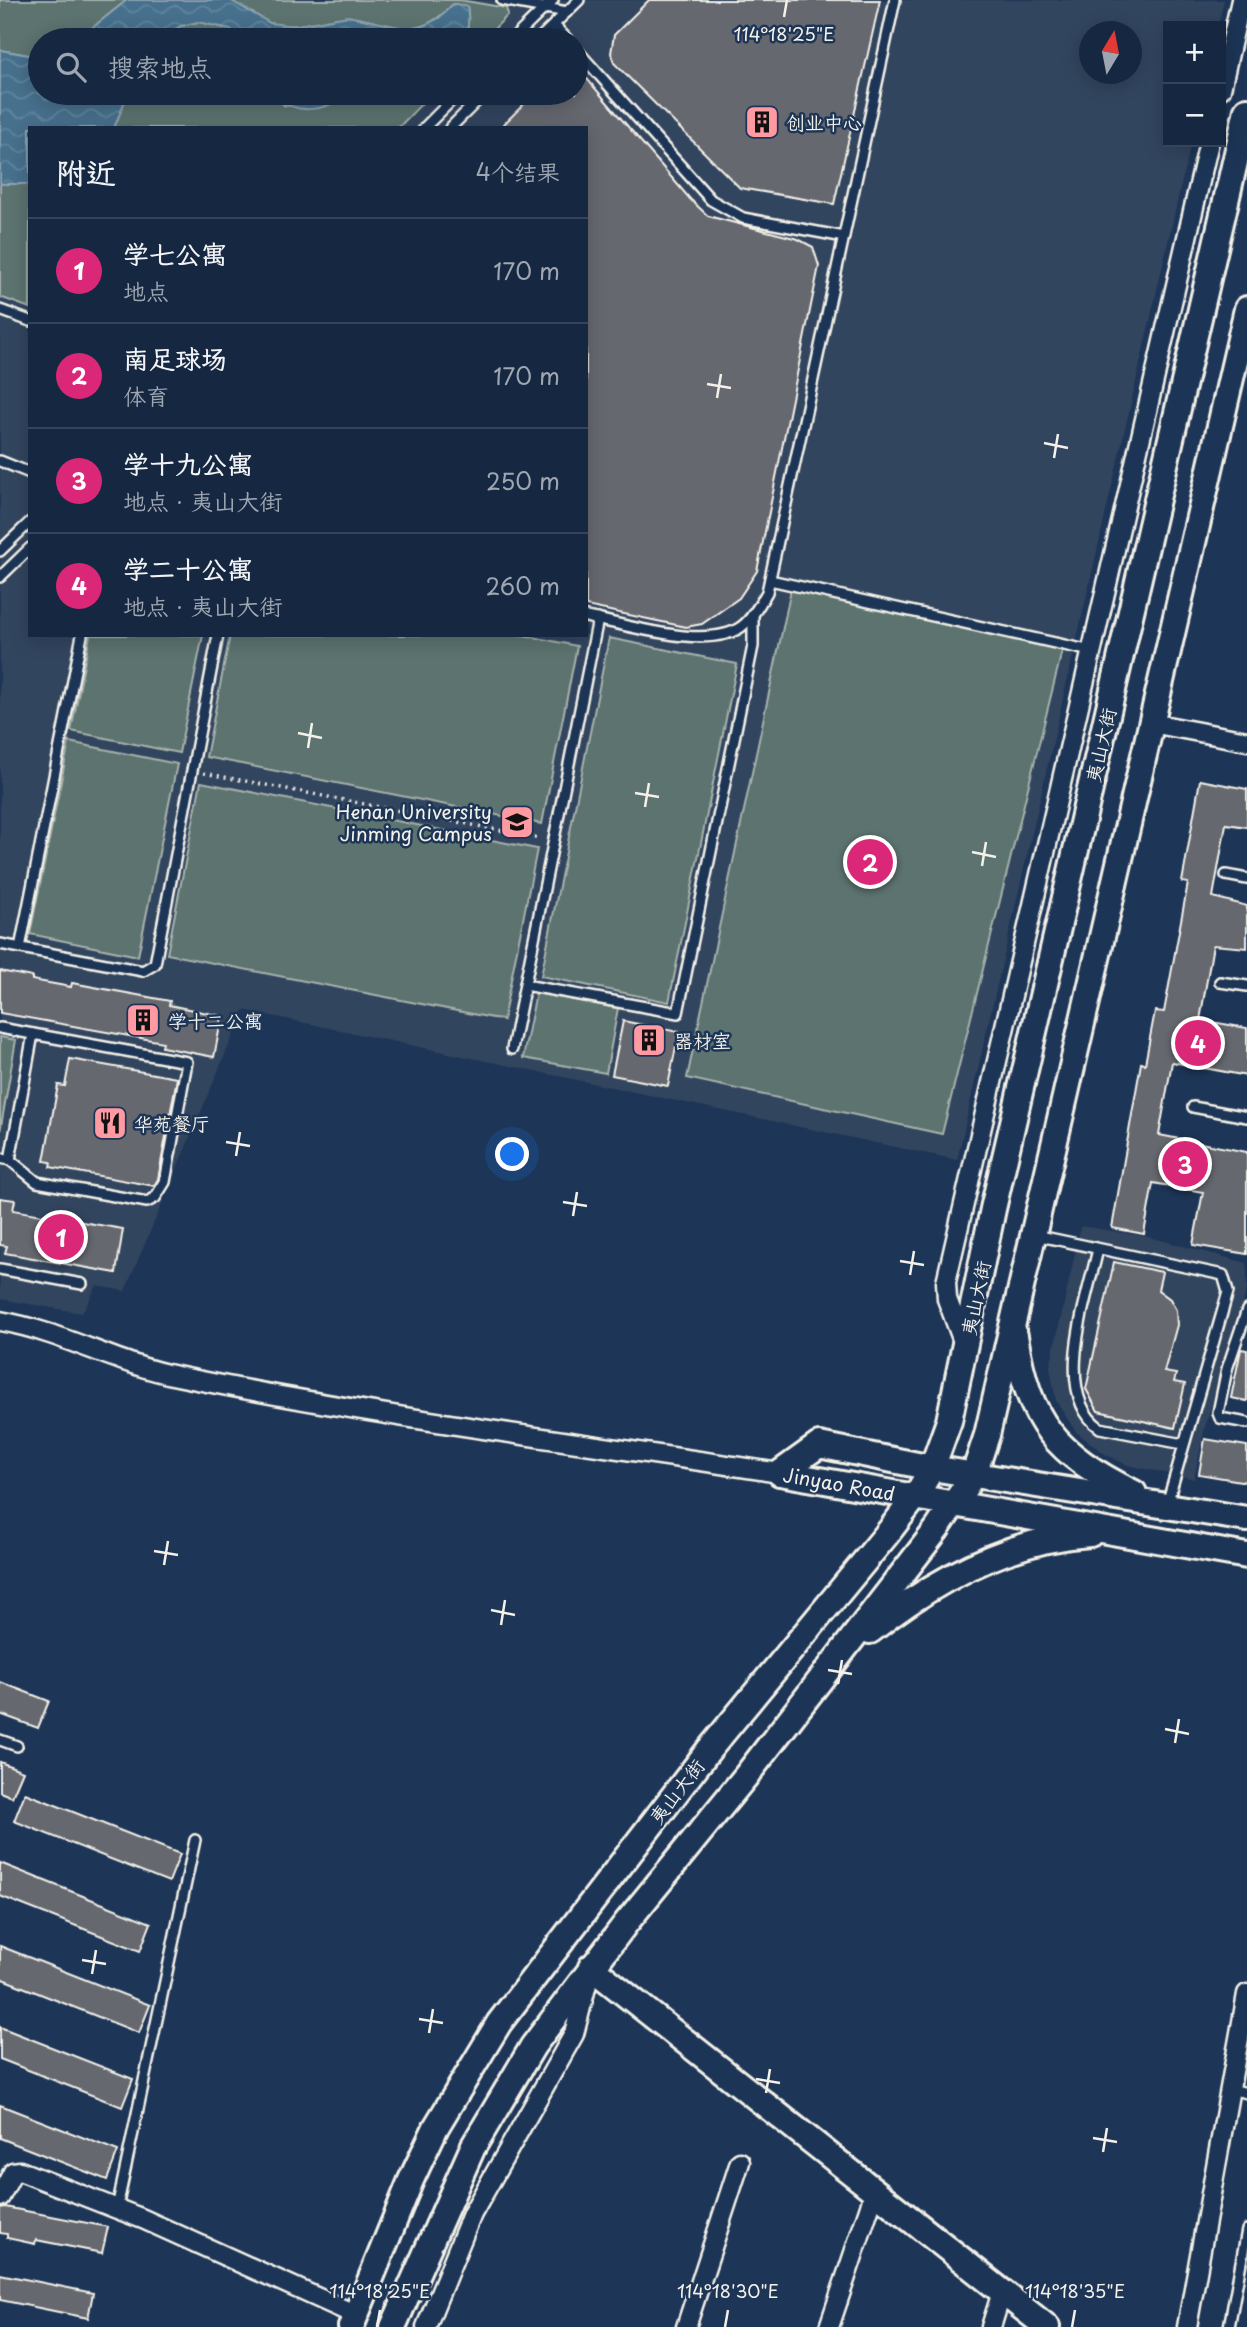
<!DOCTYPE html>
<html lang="zh">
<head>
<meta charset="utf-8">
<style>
	:root { --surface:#162841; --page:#23344c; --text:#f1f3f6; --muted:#9ea6b1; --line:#35445a; --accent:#db2777 }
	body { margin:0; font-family:"Playpen Sans","LXGW WenKai TC",sans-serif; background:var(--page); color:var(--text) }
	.controls { position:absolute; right:21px; top:21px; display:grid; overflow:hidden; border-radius:0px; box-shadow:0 4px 18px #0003 }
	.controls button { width:63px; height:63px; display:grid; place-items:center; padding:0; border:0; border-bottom:2px solid var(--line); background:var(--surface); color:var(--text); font:35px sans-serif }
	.compass { position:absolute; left:1079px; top:21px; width:63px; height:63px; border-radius:50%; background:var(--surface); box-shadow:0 4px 18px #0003; rotate:10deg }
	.you { position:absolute; left:513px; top:1155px; width:24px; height:24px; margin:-18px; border:5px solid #fff; border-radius:50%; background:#1a73e8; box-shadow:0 0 0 10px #1a73e833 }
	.badge { display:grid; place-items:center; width:46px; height:46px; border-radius:50%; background:var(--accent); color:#fff; font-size:23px; font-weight:700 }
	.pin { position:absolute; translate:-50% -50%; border:4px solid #fff; box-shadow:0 2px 7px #0006 }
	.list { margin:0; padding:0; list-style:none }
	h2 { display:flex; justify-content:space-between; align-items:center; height:91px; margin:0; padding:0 28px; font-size:30px }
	h2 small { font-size:23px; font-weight:400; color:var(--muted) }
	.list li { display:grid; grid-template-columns:46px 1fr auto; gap:21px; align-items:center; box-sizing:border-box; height:105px; padding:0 28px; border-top:2px solid var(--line) }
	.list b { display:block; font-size:26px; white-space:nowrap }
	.list p { margin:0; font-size:23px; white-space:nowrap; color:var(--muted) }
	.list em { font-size:23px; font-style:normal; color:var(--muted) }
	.icon { flex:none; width:38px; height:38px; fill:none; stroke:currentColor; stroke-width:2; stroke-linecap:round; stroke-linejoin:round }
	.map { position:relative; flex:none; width:1247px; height:2327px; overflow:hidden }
	.search { position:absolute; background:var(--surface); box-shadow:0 4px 18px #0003; left:28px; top:28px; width:560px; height:77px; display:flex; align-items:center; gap:18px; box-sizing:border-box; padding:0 24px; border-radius:38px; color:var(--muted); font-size:26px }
	.panel { position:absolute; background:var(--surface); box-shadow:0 4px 18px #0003; left:28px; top:126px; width:560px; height:511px; border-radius:0px }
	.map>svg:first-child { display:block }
</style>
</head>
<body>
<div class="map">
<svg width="1247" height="2327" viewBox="0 0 1247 2327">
	<defs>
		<pattern id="water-waves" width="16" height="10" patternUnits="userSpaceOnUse" patternTransform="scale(1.75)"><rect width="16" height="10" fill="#46708d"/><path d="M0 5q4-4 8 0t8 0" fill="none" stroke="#61859d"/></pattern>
	</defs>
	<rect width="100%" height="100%" fill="#1d3557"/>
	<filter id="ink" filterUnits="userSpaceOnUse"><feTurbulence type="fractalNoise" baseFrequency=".0143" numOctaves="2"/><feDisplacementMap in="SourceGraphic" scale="14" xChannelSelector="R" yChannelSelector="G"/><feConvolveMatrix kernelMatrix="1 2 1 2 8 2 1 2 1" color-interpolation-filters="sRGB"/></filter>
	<g filter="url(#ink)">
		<g fill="#33445e" fill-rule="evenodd">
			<path d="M0,0H1224L1218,26H1168V142H1191L957,1160L244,1010L125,1291L97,1286L82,1313L0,1299ZM1090,32H1132V74H1090ZM40,40H576V69L690,199L708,216L798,239L813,248L819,266L757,571L739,598L702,624L686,627L586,606V635H30V128H500L535,93H40Z"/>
			<polygon points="1081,1226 1149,1237 1247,1263 1247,1290 1205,1427 1194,1479 1127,1465 1105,1454 1076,1432 1056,1401 1050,1367"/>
		</g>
		<g fill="#5b736f" stroke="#a8b2ac" stroke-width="2">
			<polygon points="0,0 127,0 77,40 40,40 40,57 0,50"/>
			<path d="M230,0H460L506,8L508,15L483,40H461C470,32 469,17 467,6L453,4C444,14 435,22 422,26C399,34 376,19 353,18C326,16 299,30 273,24C258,20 243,8 230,0Z"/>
			<polygon points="198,22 230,29 242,40 156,40 181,26"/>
			<polygon points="128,93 271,93 285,106 337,102 349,93 432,93 398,128 114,128"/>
			<polygon points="0,184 30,184 30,308 0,297"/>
			<polygon points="792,585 1065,639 942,1134 687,1078"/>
			<polygon points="90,635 203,635 179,753 71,731"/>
			<polygon points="230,635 523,635 577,646 542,824 206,757"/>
			<polygon points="609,638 737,664 669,1002 541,976"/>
			<polygon points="69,742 177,764 138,956 30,934"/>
			<polygon points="201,782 537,849 503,1020 167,954"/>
			<polygon points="536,993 618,1008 606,1073 523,1058"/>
			<polygon points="0,1037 16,1040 0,1132"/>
		</g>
		<g fill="url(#water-waves)" stroke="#8ca4b1" stroke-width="2">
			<path d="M127,0H230L270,23L294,26L348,16L404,28L421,27L439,18L453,4L467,6C469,18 470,33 461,40H242L230,29L198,22L181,26L156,40H77Z"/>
			<polygon points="0,50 40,57 40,93 128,93 114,128 30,128 30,184 0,184"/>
			<path d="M271,93H349C324,113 295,116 271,93Z"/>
		</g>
		<g fill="#666870" stroke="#f4f1e8" stroke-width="2">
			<polygon points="649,0 880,0 834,204 740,188 614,63 611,53 614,35"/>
			<polygon points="576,66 690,199 708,216 798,239 813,247 819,266 757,571 739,598 702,624 686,627 586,606 586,128 500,128 535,93 576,93"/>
			<polygon points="1200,780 1247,789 1247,827 1226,824 1213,897 1247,906 1247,948 1213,945 1200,1020 1247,1028 1247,1076 1172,1062 1159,1135 1247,1152 1247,1254 1193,1245 1203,1192 1153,1183 1144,1234 1112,1228 1141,1063 1145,1064 1155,1011 1164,1012 1188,883 1182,882"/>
			<polygon points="0,971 32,977 32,980 71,987 72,983 170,1001 169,1005 222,1016 214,1057 162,1047 163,1042 0,1013"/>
			<polygon points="623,1021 679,1032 668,1086 612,1075"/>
			<polygon points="70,1059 177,1078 158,1179 154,1186 50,1167 51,1162 44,1161 58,1085 65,1086"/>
			<polygon points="0,1198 15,1200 13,1210 123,1229 116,1273 5,1253 7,1246 0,1245"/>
			<polygon points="1114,1262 1162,1272 1158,1290 1170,1299 1176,1310 1177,1325 1164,1372 1176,1374 1174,1382 1185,1384 1175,1428 1098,1411 1086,1389"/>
			<polygon points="1241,1349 1247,1350 1247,1401 1231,1398"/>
			<polygon points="1205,1439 1247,1446 1247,1482 1199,1474"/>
			<polygon points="0,1682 49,1701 38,1728 0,1714"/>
			<polygon points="0,1762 23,1771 12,1797 0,1792"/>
			<polygon points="25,1793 180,1854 169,1882 14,1821"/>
			<polygon points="0,1863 151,1923 140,1951 0,1896"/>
			<polygon points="0,1946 150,2005 139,2033 0,1978"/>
			<polygon points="0,2027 133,2079 122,2107 0,2059"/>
			<polygon points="0,2105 118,2151 107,2180 0,2138"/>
			<polygon points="5,2207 108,2227 102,2253 36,2240 35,2244 7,2238 7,2234 0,2233 0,2208"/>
			<polygon points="0,2274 93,2293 88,2318 0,2300"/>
		</g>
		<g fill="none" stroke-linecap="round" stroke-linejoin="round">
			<g stroke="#f4f1e8" stroke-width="14">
				<g id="lane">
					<polyline points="502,0 567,12"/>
					<polyline points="554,25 568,40"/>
					<polyline points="512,40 553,0"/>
					<polyline points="538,40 579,0"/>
					<polyline points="576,49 711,200 743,218 844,237"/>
					<polyline points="424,128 459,93"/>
					<polyline points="450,128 485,93"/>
					<polyline points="0,310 30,321"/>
					<polyline points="0,461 30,473"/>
					<polyline points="0,551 30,522"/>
					<polyline points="0,577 30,548"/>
					<polyline points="770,580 1091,651"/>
					<path d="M586,617C625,624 707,651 741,627C752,619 760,604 767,592L895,0"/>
					<polyline points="1226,875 1247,879"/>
					<polyline points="0,944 143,971 155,964 218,635"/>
					<polyline points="20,948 82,635"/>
					<polyline points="1220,982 1247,986"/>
					<polyline points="525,985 678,1013 753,646 753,613"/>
					<polyline points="0,1028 187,1062 165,1182 155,1198 147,1202 37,1182 10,1160"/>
					<polyline points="512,1049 598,619"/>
					<polyline points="1193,1107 1247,1117"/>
					<polyline points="0,1158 10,1160 33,1034"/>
					<polyline points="1035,1235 1223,1275 1228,1292 1167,1504"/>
					<path d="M1098,1249C1088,1296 1051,1394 1100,1428L1183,1444"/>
					<polyline points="0,1269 82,1284"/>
					<polyline points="1247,1310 1227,1369 1218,1413 1220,1418 1247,1423"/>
					<polyline points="0,1740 17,1746"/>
					<polyline points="1230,2089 1247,2093"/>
					<polyline points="117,2208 195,1840"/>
					<polyline points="1229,2327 1247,2230"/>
				</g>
			</g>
			<g stroke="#f4f1e8" stroke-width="23">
				<g id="street">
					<polyline points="1221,89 1241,0"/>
					<polyline points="1151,723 1247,741"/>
					<path d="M0,1321C63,1332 116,1364 177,1376C376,1417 579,1442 780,1473"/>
					<polyline points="964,1344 947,1299 946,1282 1209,142"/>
					<polyline points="0,2197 13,2172 20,2171 143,2219 356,2315"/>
					<polyline points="426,2327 472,2214 574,2034 588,1980"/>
					<polyline points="686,2327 740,2162"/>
					<polyline points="829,2327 875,2191"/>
					<polyline points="991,2327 1002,2292"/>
					<polyline points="1187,2327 1247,1994"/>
				</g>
			</g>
			<g stroke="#f4f1e8" stroke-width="30">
				<g id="secondary">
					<path d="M1015,1336C1029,1424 1055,1453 1134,1493"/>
					<polyline points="780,1473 819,1445 932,1468 1247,1519"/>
					<path id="s1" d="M780,1473L1247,1556"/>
					<path d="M870,1631C932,1582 1009,1539 1090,1534"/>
					<polyline points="591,1967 1047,2327"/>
					<polyline points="351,2327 411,2180 436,2127 499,2023 708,1751 887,1534 916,1496 932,1468 949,1421 993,1209 1247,110"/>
					<polyline points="393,2327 473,2147 533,2046 626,1923 746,1776 937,1529 974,1474 987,1435 1247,309"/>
				</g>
			</g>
			<polyline stroke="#f4f1e8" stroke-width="3.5" stroke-dasharray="2 5" stroke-linecap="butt" points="204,773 540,838"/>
			<use href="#lane" stroke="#1d3557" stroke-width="9"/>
			<use href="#street" stroke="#1d3557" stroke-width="18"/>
			<use href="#secondary" stroke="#1d3557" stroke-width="24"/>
		</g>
	</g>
	<path fill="none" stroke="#f4f1e8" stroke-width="2.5" d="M784,17L787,0M707,384L731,388M717,398L721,374M1044,443L1068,448M1054,458L1058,434M298,733L322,738M308,748L312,723M635,793L659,797M645,807L649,783M972,852L996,857M982,866L986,842M226,1142L250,1146M236,1156L240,1132M563,1202L587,1206M573,1216L577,1192M900,1261L924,1265M910,1275L914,1251M154,1551L178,1555M164,1565L168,1541M491,1610L515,1615M501,1625L505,1600M828,1670L852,1674M838,1684L842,1660M1165,1729L1189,1734M1175,1743L1179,1719M82,1960L106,1964M92,1974L96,1950M419,2019L443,2023M429,2033L433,2009M756,2079L780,2083M766,2093L770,2069M1093,2138L1117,2142M1103,2152L1107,2128M377,2327L380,2310M725,2327L728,2310M1072,2327L1075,2310"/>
	<defs>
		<g id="building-square" transform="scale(1.75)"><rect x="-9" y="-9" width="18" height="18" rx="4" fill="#ff9aa2" stroke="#1d3557"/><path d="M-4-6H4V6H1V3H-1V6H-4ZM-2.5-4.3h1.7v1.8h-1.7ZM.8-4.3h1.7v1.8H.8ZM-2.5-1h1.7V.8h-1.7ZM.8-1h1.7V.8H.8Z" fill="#111"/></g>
		<g id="university-square" transform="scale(1.75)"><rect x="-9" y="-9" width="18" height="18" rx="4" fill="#ff9aa2" stroke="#1d3557"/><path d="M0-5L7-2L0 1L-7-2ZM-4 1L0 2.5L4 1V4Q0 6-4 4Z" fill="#111"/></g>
		<g id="restaurant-square" transform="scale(1.75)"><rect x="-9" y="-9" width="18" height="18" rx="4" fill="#ff9aa2" stroke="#1d3557"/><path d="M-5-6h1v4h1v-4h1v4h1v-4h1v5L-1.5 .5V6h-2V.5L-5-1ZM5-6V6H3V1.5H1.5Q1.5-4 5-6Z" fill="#111"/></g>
	</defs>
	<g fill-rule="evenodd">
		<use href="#building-square" x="762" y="122"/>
		<use href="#university-square" x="517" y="822"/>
		<use href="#building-square" x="143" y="1020"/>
		<use href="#building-square" x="649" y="1040"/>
		<use href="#restaurant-square" x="110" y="1123"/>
	</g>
	<g text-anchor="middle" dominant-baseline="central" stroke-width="5" stroke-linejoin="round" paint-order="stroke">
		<g font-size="19" fill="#f4f1e8" stroke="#1d3557" text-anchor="start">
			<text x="786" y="122">创业中心</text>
			<text x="492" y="811" text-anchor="end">Henan University<tspan x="492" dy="22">Jinming Campus</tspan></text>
			<text x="168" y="1020">学十二公寓</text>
			<text x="674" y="1040">器材室</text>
			<text x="134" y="1123">华苑餐厅</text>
		</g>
		<g font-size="19" fill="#f4f1e8" stroke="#1d3557">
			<text transform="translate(1100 745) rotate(-77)">夷山大街</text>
			<text transform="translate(975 1298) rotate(-78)">夷山大街</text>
			<text stroke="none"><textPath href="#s1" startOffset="60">Jinyao Road</textPath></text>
			<text transform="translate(676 1791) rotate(-52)">夷山大街</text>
		</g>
	</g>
	<g font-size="18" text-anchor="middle" fill="#f4f1e8" stroke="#1d3557" stroke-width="5" stroke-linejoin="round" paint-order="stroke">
		<text x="784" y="41">114°18'25"E</text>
		<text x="380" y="2298">114°18'25"E</text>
		<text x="728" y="2298">114°18'30"E</text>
		<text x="1075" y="2298">114°18'35"E</text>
	</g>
</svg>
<div class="controls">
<button>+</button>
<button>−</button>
</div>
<svg class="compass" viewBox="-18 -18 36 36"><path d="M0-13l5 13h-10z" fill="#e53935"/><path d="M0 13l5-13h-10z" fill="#9ea6b1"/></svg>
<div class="you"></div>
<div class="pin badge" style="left:61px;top:1237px">1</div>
<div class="pin badge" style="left:870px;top:862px">2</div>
<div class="pin badge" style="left:1185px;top:1164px">3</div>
<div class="pin badge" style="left:1198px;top:1043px">4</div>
<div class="search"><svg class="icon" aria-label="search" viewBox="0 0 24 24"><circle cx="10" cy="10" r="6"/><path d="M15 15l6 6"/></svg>搜索地点</div>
<section class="panel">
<h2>附近<small>4个结果</small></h2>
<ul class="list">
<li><span class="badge">1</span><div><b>学七公寓</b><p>地点</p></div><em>170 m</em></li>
<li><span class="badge">2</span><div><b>南足球场</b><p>体育</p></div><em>170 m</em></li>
<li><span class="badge">3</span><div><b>学十九公寓</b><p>地点 · 夷山大街</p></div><em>250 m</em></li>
<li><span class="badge">4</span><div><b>学二十公寓</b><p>地点 · 夷山大街</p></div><em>260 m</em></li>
</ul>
</section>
</div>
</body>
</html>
